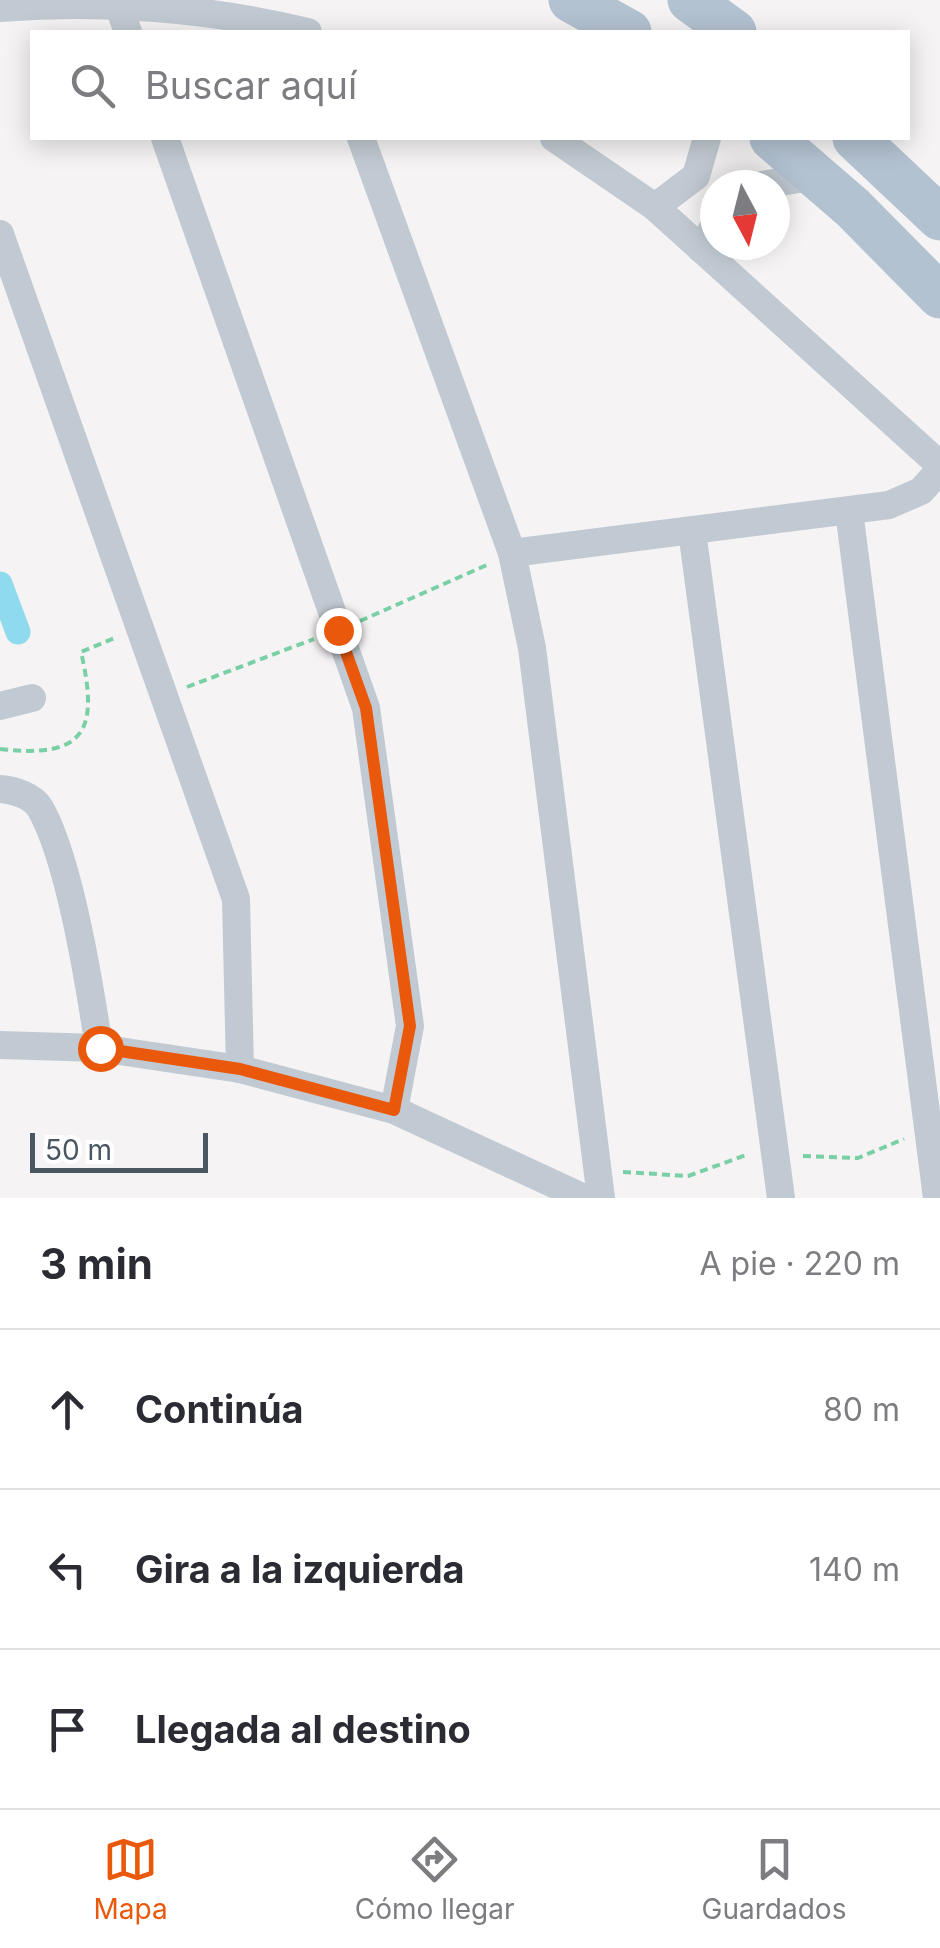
<!DOCTYPE html>
<html lang="es">
<head>
<meta charset="utf-8">
<style>
	:root { --surface:#fff; --page:#f2f2f3; --text:#2b2b33; --muted:#7c7c81; --line:#e1e1e2; --accent:#ea580c }
	body { margin:0; font-family:Inter,sans-serif; background:var(--page); color:var(--text) }
	.compass { position:absolute; left:700px; top:170px; width:90px; height:90px; border-radius:50%; background:var(--surface); box-shadow:0 5px 25px #0003; rotate:173deg }
	.scale { position:absolute; left:30px; bottom:25px; width:178px; box-sizing:border-box; padding-left:10px; border:5px solid #4a5661; border-top:0; font-size:28px; line-height:35px; white-space:nowrap; color:#4a5661; -webkit-text-stroke:8px #fff; paint-order:stroke }
	.stop { position:absolute; width:30px; height:30px; margin:-22px; border:8px solid #ea580c; border-radius:50%; background:#fff }
	.stop.end { background:#ea580c; border-color:#fff; box-shadow:0 2px 10px #0008 }
	.list { margin:0; padding:0; list-style:none }
	h2 { display:flex; justify-content:space-between; align-items:center; height:130px; margin:0; padding:0 40px; font-size:42px }
	h2 small { font-size:32px; font-weight:400; color:var(--muted) }
	.list li { display:grid; grid-template-columns:65px 1fr auto; gap:30px; align-items:center; box-sizing:border-box; height:160px; padding:0 40px; border-top:2px solid var(--line) }
	.list b { display:block; font-size:38px; white-space:nowrap }
	.list em { font-size:32px; font-style:normal; color:var(--muted) }
	.icon { flex:none; width:55px; height:55px; fill:none; stroke:currentColor; stroke-width:2; stroke-linecap:round; stroke-linejoin:round }
	.map { position:relative; flex:none; width:940px; height:1198px; overflow:hidden }
	.search { position:absolute; background:var(--surface); box-shadow:0 5px 25px #0003; left:30px; right:30px; top:30px; height:110px; display:flex; align-items:center; gap:25px; box-sizing:border-box; padding:0 35px; border-radius:0px; color:var(--muted); font-size:38px }
	.sheet { height:610px; background:var(--surface) }
	nav { display:flex; justify-content:space-around; align-items:center; box-sizing:border-box; height:140px; border-top:2px solid var(--line); background:var(--surface); font-size:28px; color:var(--muted) }
	nav a { display:grid; justify-items:center; gap:5px }
	nav .on { color:var(--accent) }
	.map>svg:first-child { display:block }
</style>
</head>
<body>
<div class="map">
<svg width="940" height="1198" viewBox="0 0 940 1198">
	<rect width="100%" height="100%" fill="#f5f3f3"/>
	<g fill="none" stroke-linecap="round" stroke-linejoin="round">
		<polyline stroke="#90daee" stroke-width="25" points="0,584 18,632"/>
		<g stroke="#7ad0a6" stroke-width="4" stroke-dasharray="8 5" stroke-linecap="butt">
			<polyline points="360,621 489,564"/>
			<polyline points="187,687 314,639"/>
			<path d="M0,749C86,759 99,730 81,652L117,637"/>
			<polyline points="803,1156 858,1158 904,1139"/>
			<polyline points="623,1172 688,1176 749,1154"/>
		</g>
		<g stroke="#c1cad2" stroke-width="28">
			<polyline points="118,4 128,32"/>
			<path d="M0,8C102,0 209,8 308,32"/>
			<polyline points="165,138 366,708 410,1026 394,1110"/>
			<polyline points="361,138 512,553 532,648 601,1198"/>
			<polyline points="554,138 655,207 940,465"/>
			<polyline points="762,185 817,176"/>
			<polyline points="655,207 696,176 707,138"/>
			<polyline points="0,234 236,899 240,1069"/>
			<polyline points="701,249 715,224"/>
			<polyline points="849,511 937,1198"/>
			<polyline points="692,531 781,1198"/>
			<polyline points="512,553 889,505 921,491 940,470"/>
			<polyline points="0,706 32,698"/>
			<path d="M0,789C14,790 33,796 40,808C70,860 90,987 99,1048"/>
			<polyline points="0,1045 99,1048 240,1069 394,1110 584,1198"/>
		</g>
		<g stroke="#b3c2d1" stroke-width="45">
			<polyline points="571,0 629,32"/>
			<polyline points="690,0 734,32"/>
			<polyline points="772,138 853,208 940,296"/>
			<polyline points="855,138 940,218"/>
		</g>
	</g>
	<g fill="none" stroke-linecap="round" stroke-linejoin="round">
		<polyline stroke="#ea580c" stroke-width="12" points="100,1048 240,1069 394,1110 410,1026 366,708 338,630"/>
	</g>
</svg>
<svg class="compass" viewBox="-18 -18 36 36"><path d="M0-13l5 13h-10z" fill="#e53935"/><path d="M0 13l5-13h-10z" fill="#7c7c81"/></svg>
<div class="scale">50 m</div>
<div class="stop" style="left:100px;top:1048px"></div>
<div class="stop end" style="left:338px;top:630px"></div>
<div class="search"><svg class="icon" aria-label="search" viewBox="0 0 24 24"><circle cx="10" cy="10" r="6"/><path d="M15 15l6 6"/></svg>Buscar aquí</div>
</div>
<section class="sheet">
<h2>3 min<small>A pie · 220 m</small></h2>
<ul class="list">
<li><svg class="icon" aria-label="ahead" viewBox="0 0 24 24"><path d="M12 20V5M6 11l6-6 6 6"/></svg><div><b>Continúa</b></div><em>80 m</em></li>
<li><svg class="icon" aria-label="left" viewBox="0 0 24 24"><path d="M17 20v-9H6M10 6l-5 5 5 5"/></svg><div><b>Gira a la izquierda</b></div><em>140 m</em></li>
<li><svg class="icon" aria-label="arrive" viewBox="0 0 24 24"><path d="M6 21V4h12l-3 4 3 4H6"/></svg><div><b>Llegada al destino</b></div></li>
</ul>
</section>
<nav>
<a class="on"><svg class="icon" aria-label="map" viewBox="0 0 24 24"><path d="M3 6l6-2 6 2 6-2v14l-6 2-6-2-6 2zM9 4v14M15 6v14"/></svg>Mapa</a>
<a><svg class="icon" aria-label="directions" viewBox="0 0 24 24"><path d="M12 3l9 9-9 9-9-9zM9 14v-3h6M13 9l2 2-2 2"/></svg>Cómo llegar</a>
<a><svg class="icon" aria-label="saved" viewBox="0 0 24 24"><path d="M7 4h10v16l-5-4-5 4z"/></svg>Guardados</a>
</nav>
</body>
</html>
